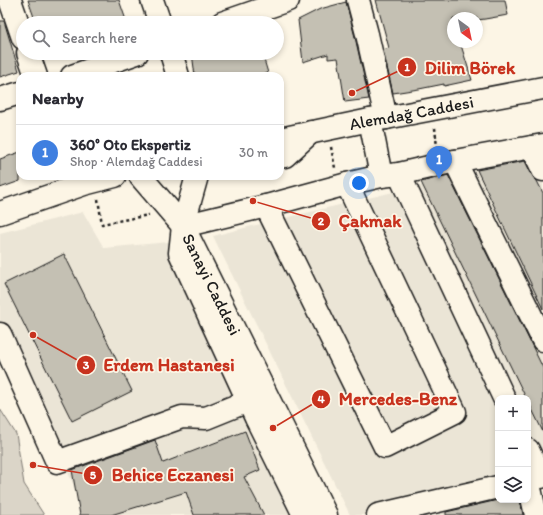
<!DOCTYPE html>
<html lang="en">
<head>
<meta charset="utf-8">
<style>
	:root { --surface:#fff; --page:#f7f7f7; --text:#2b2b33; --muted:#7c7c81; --line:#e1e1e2; --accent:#c8321e }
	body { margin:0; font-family:Itim,sans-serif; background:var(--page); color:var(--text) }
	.controls { position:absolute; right:12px; bottom:12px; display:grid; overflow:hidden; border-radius:8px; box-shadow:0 2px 6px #0003 }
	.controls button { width:36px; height:36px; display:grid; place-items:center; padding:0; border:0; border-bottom:1px solid var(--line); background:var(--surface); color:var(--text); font:20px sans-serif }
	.compass { position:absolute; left:447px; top:12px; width:36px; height:36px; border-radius:50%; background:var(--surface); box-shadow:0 2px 6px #0003; rotate:147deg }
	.you { position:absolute; left:359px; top:183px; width:14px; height:14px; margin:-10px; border:3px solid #fff; border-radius:50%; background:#1a73e8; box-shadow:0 0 0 6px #1a73e833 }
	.badge { display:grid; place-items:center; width:26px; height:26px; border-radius:50%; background:var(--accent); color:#fff; font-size:13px; font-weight:700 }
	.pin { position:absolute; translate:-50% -33px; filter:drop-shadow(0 1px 2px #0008) }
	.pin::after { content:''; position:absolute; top:21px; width:14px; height:12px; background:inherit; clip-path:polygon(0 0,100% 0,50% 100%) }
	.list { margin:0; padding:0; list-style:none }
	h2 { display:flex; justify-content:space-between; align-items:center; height:52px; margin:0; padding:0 16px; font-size:17px }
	h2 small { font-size:13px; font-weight:400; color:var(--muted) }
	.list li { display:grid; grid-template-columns:26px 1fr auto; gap:12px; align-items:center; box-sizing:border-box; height:56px; padding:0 16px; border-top:1px solid var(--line) }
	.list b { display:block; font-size:15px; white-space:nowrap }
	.list p { margin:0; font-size:13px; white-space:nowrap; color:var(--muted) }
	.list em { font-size:13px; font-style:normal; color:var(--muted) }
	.icon { flex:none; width:22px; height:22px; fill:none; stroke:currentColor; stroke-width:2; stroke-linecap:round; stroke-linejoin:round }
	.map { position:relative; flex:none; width:543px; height:515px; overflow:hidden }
	.search { position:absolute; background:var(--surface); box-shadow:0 2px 6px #0003; left:16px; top:16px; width:268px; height:44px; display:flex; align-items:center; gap:10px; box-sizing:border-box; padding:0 14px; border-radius:22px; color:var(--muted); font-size:15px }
	.panel { position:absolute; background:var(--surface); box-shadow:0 2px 6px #0003; left:16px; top:72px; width:268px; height:108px; border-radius:12px }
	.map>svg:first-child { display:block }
</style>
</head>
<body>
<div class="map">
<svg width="543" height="515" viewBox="0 0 543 515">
	<rect width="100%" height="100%" fill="#fcf5e5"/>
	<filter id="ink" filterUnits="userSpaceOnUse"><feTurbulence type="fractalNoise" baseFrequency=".025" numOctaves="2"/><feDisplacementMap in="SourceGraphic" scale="8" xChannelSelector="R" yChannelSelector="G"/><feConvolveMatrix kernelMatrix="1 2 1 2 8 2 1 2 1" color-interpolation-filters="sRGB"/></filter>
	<g filter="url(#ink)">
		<g fill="#ebe5d6" fill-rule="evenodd">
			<path d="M543,156V515H350L213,236L252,226ZM498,398H528V500H498Z"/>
			<polygon points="83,212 104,248 169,242 311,515 87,515 0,321 0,233"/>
		</g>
		<polygon fill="#dbd5c8" stroke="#7c7872" points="0,409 16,434 24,484 44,515 0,515"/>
		<g fill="#c4c0b3" stroke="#1c1c1c">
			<polygon points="28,0 119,0 127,23 36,23"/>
			<polygon points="376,0 505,0 508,15 485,19 477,20 477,18 453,18 453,42 460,42 472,80 444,86 444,84 419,89 393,93 383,50 389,48"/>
			<polygon points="346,2 355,37 369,99 345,102 338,58 328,59 328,54 303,62 298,20 320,9"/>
			<polygon points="0,21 4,21 19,71 0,77"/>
			<polygon points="192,53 262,53 268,73 260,76 195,76"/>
			<polygon points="20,152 20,181 0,188 0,159"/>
			<polygon points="525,161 532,175 537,181 543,193 543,309 477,170"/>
			<polygon points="448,175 543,368 543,432 528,401 528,398 526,398 421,182"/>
			<polygon points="64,254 132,391 72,421 4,284"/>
			<polygon points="245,431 260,470 244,477 264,515 194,515 186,492 111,515 80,515 72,470 155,440 163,463"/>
			<polygon points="498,500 520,500 523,515 446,515 446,512"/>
		</g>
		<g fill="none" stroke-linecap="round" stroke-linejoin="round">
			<g stroke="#1c1c1c" stroke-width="25">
				<g id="minor">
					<polyline points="10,0 23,38"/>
					<polyline points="152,0 160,23"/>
					<polyline points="358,0 367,34 386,118"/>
					<polyline points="28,53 36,76"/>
					<polyline points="171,53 178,76"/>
					<polyline points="370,120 381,176"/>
					<polyline points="532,147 543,170"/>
					<polyline points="280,157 285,156 311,132"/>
					<polyline points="455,161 543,340"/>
					<polyline points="399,174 504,398"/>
					<path id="s1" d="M140,176L183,226L326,515"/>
					<polyline points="197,176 183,226 180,253 256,418 304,515"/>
					<polyline points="266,206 385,447 455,412 347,184"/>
					<polyline points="183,226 266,206 347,184 381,176 399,174 455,161 543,145"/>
					<polyline points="0,334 57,462 182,417 206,418 248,401"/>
					<polyline points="528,450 541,477"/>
					<polyline points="528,480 536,515"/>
					<polyline points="378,515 498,487"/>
				</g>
			</g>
			<g stroke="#1c1c1c" stroke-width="25">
				<g id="major">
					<polyline points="222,23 288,0"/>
					<polyline points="72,76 137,53"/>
					<polyline points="0,99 20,93"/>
					<path id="s2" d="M280,139L370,120L386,118L543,88"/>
					<polyline points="0,213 84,184 115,176"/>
				</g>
			</g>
			<g stroke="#1c1c1c" stroke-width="2.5" stroke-dasharray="3 3" stroke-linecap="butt">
				<polyline points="435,128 437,147"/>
				<polyline points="331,147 335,168"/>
				<polyline points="98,199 102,224 149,215"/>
			</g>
			<use href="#minor" stroke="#fcf5e5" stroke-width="22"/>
			<use href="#major" stroke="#fcf5e5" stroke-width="22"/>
		</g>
	</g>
	<g text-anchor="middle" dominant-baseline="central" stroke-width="3.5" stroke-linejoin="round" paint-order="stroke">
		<g font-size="17" fill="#1c1c1c" stroke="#fcf5e5">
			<text stroke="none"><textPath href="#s2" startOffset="134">Alemdağ Caddesi</textPath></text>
			<text stroke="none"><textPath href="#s1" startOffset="131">Sanayi Caddesi</textPath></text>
		</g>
	</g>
	<path fill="none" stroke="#c8321e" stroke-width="1.5" d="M352 93L407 67M253 201L321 221M33 335L86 365M273 428L321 399M33 465L93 475"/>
	<g fill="#c8321e" stroke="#fcf5e5" stroke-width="1.5">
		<circle cx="352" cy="93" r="4"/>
		<circle cx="253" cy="201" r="4"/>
		<circle cx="33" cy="335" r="4"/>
		<circle cx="273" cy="428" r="4"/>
		<circle cx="33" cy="465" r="4"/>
		<circle cx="407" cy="67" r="10"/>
		<circle cx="321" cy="221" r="10"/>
		<circle cx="86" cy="365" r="10"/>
		<circle cx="321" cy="399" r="10"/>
		<circle cx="93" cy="475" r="10"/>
	</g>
	<g font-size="12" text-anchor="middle" font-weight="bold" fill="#fff">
		<text x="407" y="71">1</text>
		<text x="321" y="225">2</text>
		<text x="86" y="369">3</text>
		<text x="321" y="403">4</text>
		<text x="93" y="479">5</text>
	</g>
	<g font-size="18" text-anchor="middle" font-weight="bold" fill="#c8321e" stroke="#fcf5e5" stroke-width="3.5" stroke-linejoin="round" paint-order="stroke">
		<text x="470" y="74">Dilim Börek</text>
		<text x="370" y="227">Çakmak</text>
		<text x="169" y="371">Erdem Hastanesi</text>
		<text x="398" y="405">Mercedes-Benz</text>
		<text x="173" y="481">Behice Eczanesi</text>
	</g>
</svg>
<div class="controls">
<button>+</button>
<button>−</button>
<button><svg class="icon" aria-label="layers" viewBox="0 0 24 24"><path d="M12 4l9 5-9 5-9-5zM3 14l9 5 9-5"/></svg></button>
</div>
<svg class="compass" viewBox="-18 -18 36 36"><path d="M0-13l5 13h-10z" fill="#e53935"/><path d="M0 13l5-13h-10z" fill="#7c7c81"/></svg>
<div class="you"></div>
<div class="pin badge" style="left:439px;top:179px;background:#3f7fe0">1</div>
<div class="search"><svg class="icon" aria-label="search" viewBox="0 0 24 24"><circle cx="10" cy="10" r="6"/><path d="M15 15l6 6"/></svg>Search here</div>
<section class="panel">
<h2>Nearby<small></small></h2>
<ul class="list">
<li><span class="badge" style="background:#3f7fe0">1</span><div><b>360° Oto Ekspertiz</b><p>Shop · Alemdağ Caddesi</p></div><em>30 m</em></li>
</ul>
</section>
</div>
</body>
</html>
